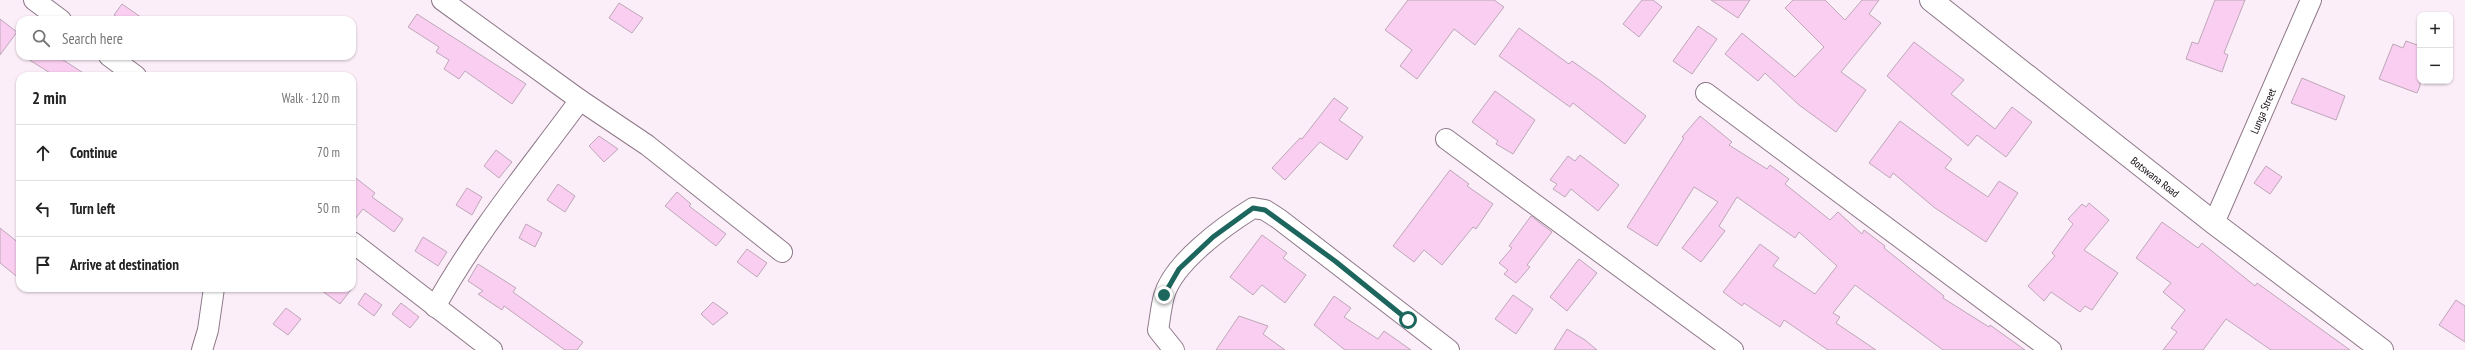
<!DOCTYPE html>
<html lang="en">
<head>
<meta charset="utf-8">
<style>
	:root { --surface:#fff; --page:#f2f2f2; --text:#222; --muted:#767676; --line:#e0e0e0 }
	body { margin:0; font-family:"PT Sans Narrow",sans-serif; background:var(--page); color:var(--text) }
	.controls { position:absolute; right:12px; top:12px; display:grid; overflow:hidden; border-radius:8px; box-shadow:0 1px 3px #0004 }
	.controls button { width:36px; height:36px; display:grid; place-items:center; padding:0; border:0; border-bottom:1px solid var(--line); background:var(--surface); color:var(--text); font:20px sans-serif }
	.stop { position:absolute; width:12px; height:12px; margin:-9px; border:3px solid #1c665d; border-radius:50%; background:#fff }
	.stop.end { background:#1c665d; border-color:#fff; box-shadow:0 1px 4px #0008 }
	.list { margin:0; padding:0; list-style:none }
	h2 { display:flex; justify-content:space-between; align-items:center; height:52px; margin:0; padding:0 16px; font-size:17px }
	h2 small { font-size:13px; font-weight:400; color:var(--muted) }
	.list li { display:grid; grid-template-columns:26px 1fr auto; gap:12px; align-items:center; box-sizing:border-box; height:56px; padding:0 16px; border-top:1px solid var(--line) }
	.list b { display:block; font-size:15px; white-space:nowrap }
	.list em { font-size:13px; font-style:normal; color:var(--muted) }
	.icon { flex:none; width:22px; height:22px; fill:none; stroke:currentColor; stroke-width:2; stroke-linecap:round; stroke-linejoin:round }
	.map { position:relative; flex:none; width:2465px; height:350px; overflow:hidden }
	.search { position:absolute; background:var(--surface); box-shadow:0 1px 3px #0004; left:16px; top:16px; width:340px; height:44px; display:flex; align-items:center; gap:10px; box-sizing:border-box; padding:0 14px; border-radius:12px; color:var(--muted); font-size:15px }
	.panel { position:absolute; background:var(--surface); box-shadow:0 1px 3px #0004; left:16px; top:72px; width:340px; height:220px; border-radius:12px }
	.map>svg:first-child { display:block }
</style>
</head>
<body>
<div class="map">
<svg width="2465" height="350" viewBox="0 0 2465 350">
	<rect width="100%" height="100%" fill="#fceef9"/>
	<g fill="#f9cef0" stroke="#bda7b8">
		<polygon points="1408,0 1494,0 1504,7 1475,45 1454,29 1417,79 1400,66 1412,50 1385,30"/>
		<polygon points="1642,0 1653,0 1662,7 1639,37 1623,24"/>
		<polygon points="1711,0 1750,0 1738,18"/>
		<polygon points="1793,0 1825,0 1845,20 1862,0 1879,0 1869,14 1881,23 1841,72 1866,90 1836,132 1799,105 1765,73 1758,81 1725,54 1742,33 1795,77 1824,47 1785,8"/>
		<polygon points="2215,0 2245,0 2224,53 2228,55 2222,72 2186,59 2192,42 2198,44"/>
		<polygon points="619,3 643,18 632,33 609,18"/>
		<polygon points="122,4 145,20 122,20 114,15"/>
		<polygon points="417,14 526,84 512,104 465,71 459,79 444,69 449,60 436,52 439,47 408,27"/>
		<polygon points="0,19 17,32 0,55"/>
		<polygon points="1698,26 1717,39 1692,74 1673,61"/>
		<polygon points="1519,28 1569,64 1572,61 1602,82 1646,116 1625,144 1573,103 1570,107 1499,56"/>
		<polygon points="2406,41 2420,46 2420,86 2417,93 2379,79 2393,44 2403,48"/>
		<polygon points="1914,42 1964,80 1951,94 1995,129 2012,107 2032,122 2006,157 1977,135 1968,146 1887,76"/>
		<polygon points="23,56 57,56 88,76 55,76"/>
		<polygon points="2302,78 2345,96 2336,120 2291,103"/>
		<polygon points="1495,91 1535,120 1513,154 1496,144 1498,141 1472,122"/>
		<polygon points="1334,98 1348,108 1339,120 1363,137 1347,160 1320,142 1285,180 1272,168 1300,138 1302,139"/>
		<polygon points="1700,116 1732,142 1729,145 1767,169 1770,165 1789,179 1785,184 1830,220 1838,212 1862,234 1864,230 1885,246 1884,248 1944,296 1943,298 1989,327 1990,325 2025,350 1943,350 1855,285 1833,313 1840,317 1836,323 1876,350 1828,350 1784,320 1780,327 1744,303 1742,306 1723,292 1760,244 1779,258 1773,266 1815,294 1837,266 1799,232 1795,238 1737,197 1719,226 1725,231 1701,262 1682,248 1718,202 1694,187 1657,246 1627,227 1684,138 1682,137"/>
		<polygon points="1900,121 1952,159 1945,168 1988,197 1999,181 2018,193 1986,242 1935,208 1893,173 1890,178 1869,163"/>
		<polygon points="599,136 618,149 604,162 589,146"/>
		<polygon points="496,150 512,162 499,178 484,166"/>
		<polygon points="1580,155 1619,185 1598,211 1571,189 1565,197 1553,189 1557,184 1550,180 1568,156 1575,161"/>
		<polygon points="2266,166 2282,177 2270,194 2254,183"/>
		<polygon points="1450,170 1469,184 1467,186 1493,204 1476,229 1473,227 1442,265 1424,250 1414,262 1393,246"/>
		<polygon points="352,175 375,193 372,197 403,219 394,232 363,209 352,223"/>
		<polygon points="558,184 575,196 565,212 547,200"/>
		<polygon points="467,188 482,197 472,215 456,205"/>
		<polygon points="677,192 691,204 689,206 726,234 716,246 665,206"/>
		<polygon points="2089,203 2109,220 2084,250 2118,273 2092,310 2085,306 2080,312 2051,292 2044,301 2028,286 2055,256 2052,253 2073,224 2068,219 2082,204 2086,207"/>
		<polygon points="1531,216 1552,232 1527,265 1530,267 1516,283 1504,274 1508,270 1499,263 1512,248 1509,246"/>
		<polygon points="2162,222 2198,248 2202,243 2255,286 2257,283 2350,350 2271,350 2226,319 2203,350 2163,350 2177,332 2171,328 2185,310 2163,292 2171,283 2136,258"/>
		<polygon points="526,224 542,233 535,247 519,238"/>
		<polygon points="0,228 20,244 20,279 0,263"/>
		<polygon points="1262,235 1287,253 1283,258 1306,275 1285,303 1262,285 1253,295 1230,277"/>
		<polygon points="423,237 447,252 438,266 415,251"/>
		<polygon points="747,249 767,263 757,277 737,262"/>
		<polygon points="1579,259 1597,273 1567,311 1550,297"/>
		<polygon points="478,264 516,288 513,292 583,342 577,350 565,350 504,306 502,310 478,294 483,291 468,281"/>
		<polygon points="318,288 352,288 340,304"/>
		<polygon points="365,293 382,305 374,316 358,304"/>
		<polygon points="1513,295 1533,309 1516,334 1495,319"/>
		<polygon points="1334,296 1351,308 1344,317 1378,339 1384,331 1411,350 1345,350 1314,325"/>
		<polygon points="2456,300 2465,306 2465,342 2439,325"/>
		<polygon points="713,302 728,313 713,325 701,314"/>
		<polygon points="401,303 419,317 410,328 392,314"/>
		<polygon points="286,308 301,319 288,335 273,324"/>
		<polygon points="1239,316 1268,326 1263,334 1285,350 1216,350"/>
		<polygon points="1567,329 1585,340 1597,350 1554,350"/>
	</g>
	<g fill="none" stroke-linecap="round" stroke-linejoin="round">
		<g stroke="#8e7989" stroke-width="22">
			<g id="minor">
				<polyline points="34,0 61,20"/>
				<polyline points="442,0 580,100 647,145 782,252"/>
				<polyline points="109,56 136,76"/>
				<polyline points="1706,93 2051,350"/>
				<polyline points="1446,139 1733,350"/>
				<polyline points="2214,223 2311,0"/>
				<polyline points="352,242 492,350"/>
				<path d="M435,307C476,233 530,168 580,100"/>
				<polyline points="202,350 208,330 214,288"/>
				<path d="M1174,350L1158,330C1160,319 1161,307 1164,296C1173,263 1224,226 1253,208L1265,210L1279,219L1449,350"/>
			</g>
		</g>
		<g stroke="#8e7989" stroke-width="24">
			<polyline id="tertiary" points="1931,0 2214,223 2382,350"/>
		</g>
		<use href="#minor" stroke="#fff" stroke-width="20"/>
		<use href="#tertiary" stroke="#fff" stroke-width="22"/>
	</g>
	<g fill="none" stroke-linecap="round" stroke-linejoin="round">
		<polyline stroke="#1c665d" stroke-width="5" points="1164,295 1179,269 1213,237 1253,208 1265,210 1335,261 1408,320"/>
	</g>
	<g text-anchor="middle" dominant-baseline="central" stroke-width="4" stroke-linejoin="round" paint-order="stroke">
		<g font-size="11" fill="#110910" stroke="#fff">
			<text transform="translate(2263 111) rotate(-67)">Lunga Street</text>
			<text transform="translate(2155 177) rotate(38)">Botswana Road</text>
		</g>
	</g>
</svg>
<div class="controls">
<button>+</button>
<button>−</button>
</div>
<div class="stop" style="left:1408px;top:320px"></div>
<div class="stop end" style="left:1164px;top:295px"></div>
<div class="search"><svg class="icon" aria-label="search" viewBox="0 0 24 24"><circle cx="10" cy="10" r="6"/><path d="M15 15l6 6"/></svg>Search here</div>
<section class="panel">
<h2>2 min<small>Walk · 120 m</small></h2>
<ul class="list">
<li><svg class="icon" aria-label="ahead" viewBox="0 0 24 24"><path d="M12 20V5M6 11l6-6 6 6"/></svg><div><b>Continue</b></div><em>70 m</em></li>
<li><svg class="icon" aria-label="left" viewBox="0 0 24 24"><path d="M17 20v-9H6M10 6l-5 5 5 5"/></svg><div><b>Turn left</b></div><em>50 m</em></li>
<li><svg class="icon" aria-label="arrive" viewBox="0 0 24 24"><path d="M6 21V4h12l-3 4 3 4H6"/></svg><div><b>Arrive at destination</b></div></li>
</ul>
</section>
</div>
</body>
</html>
